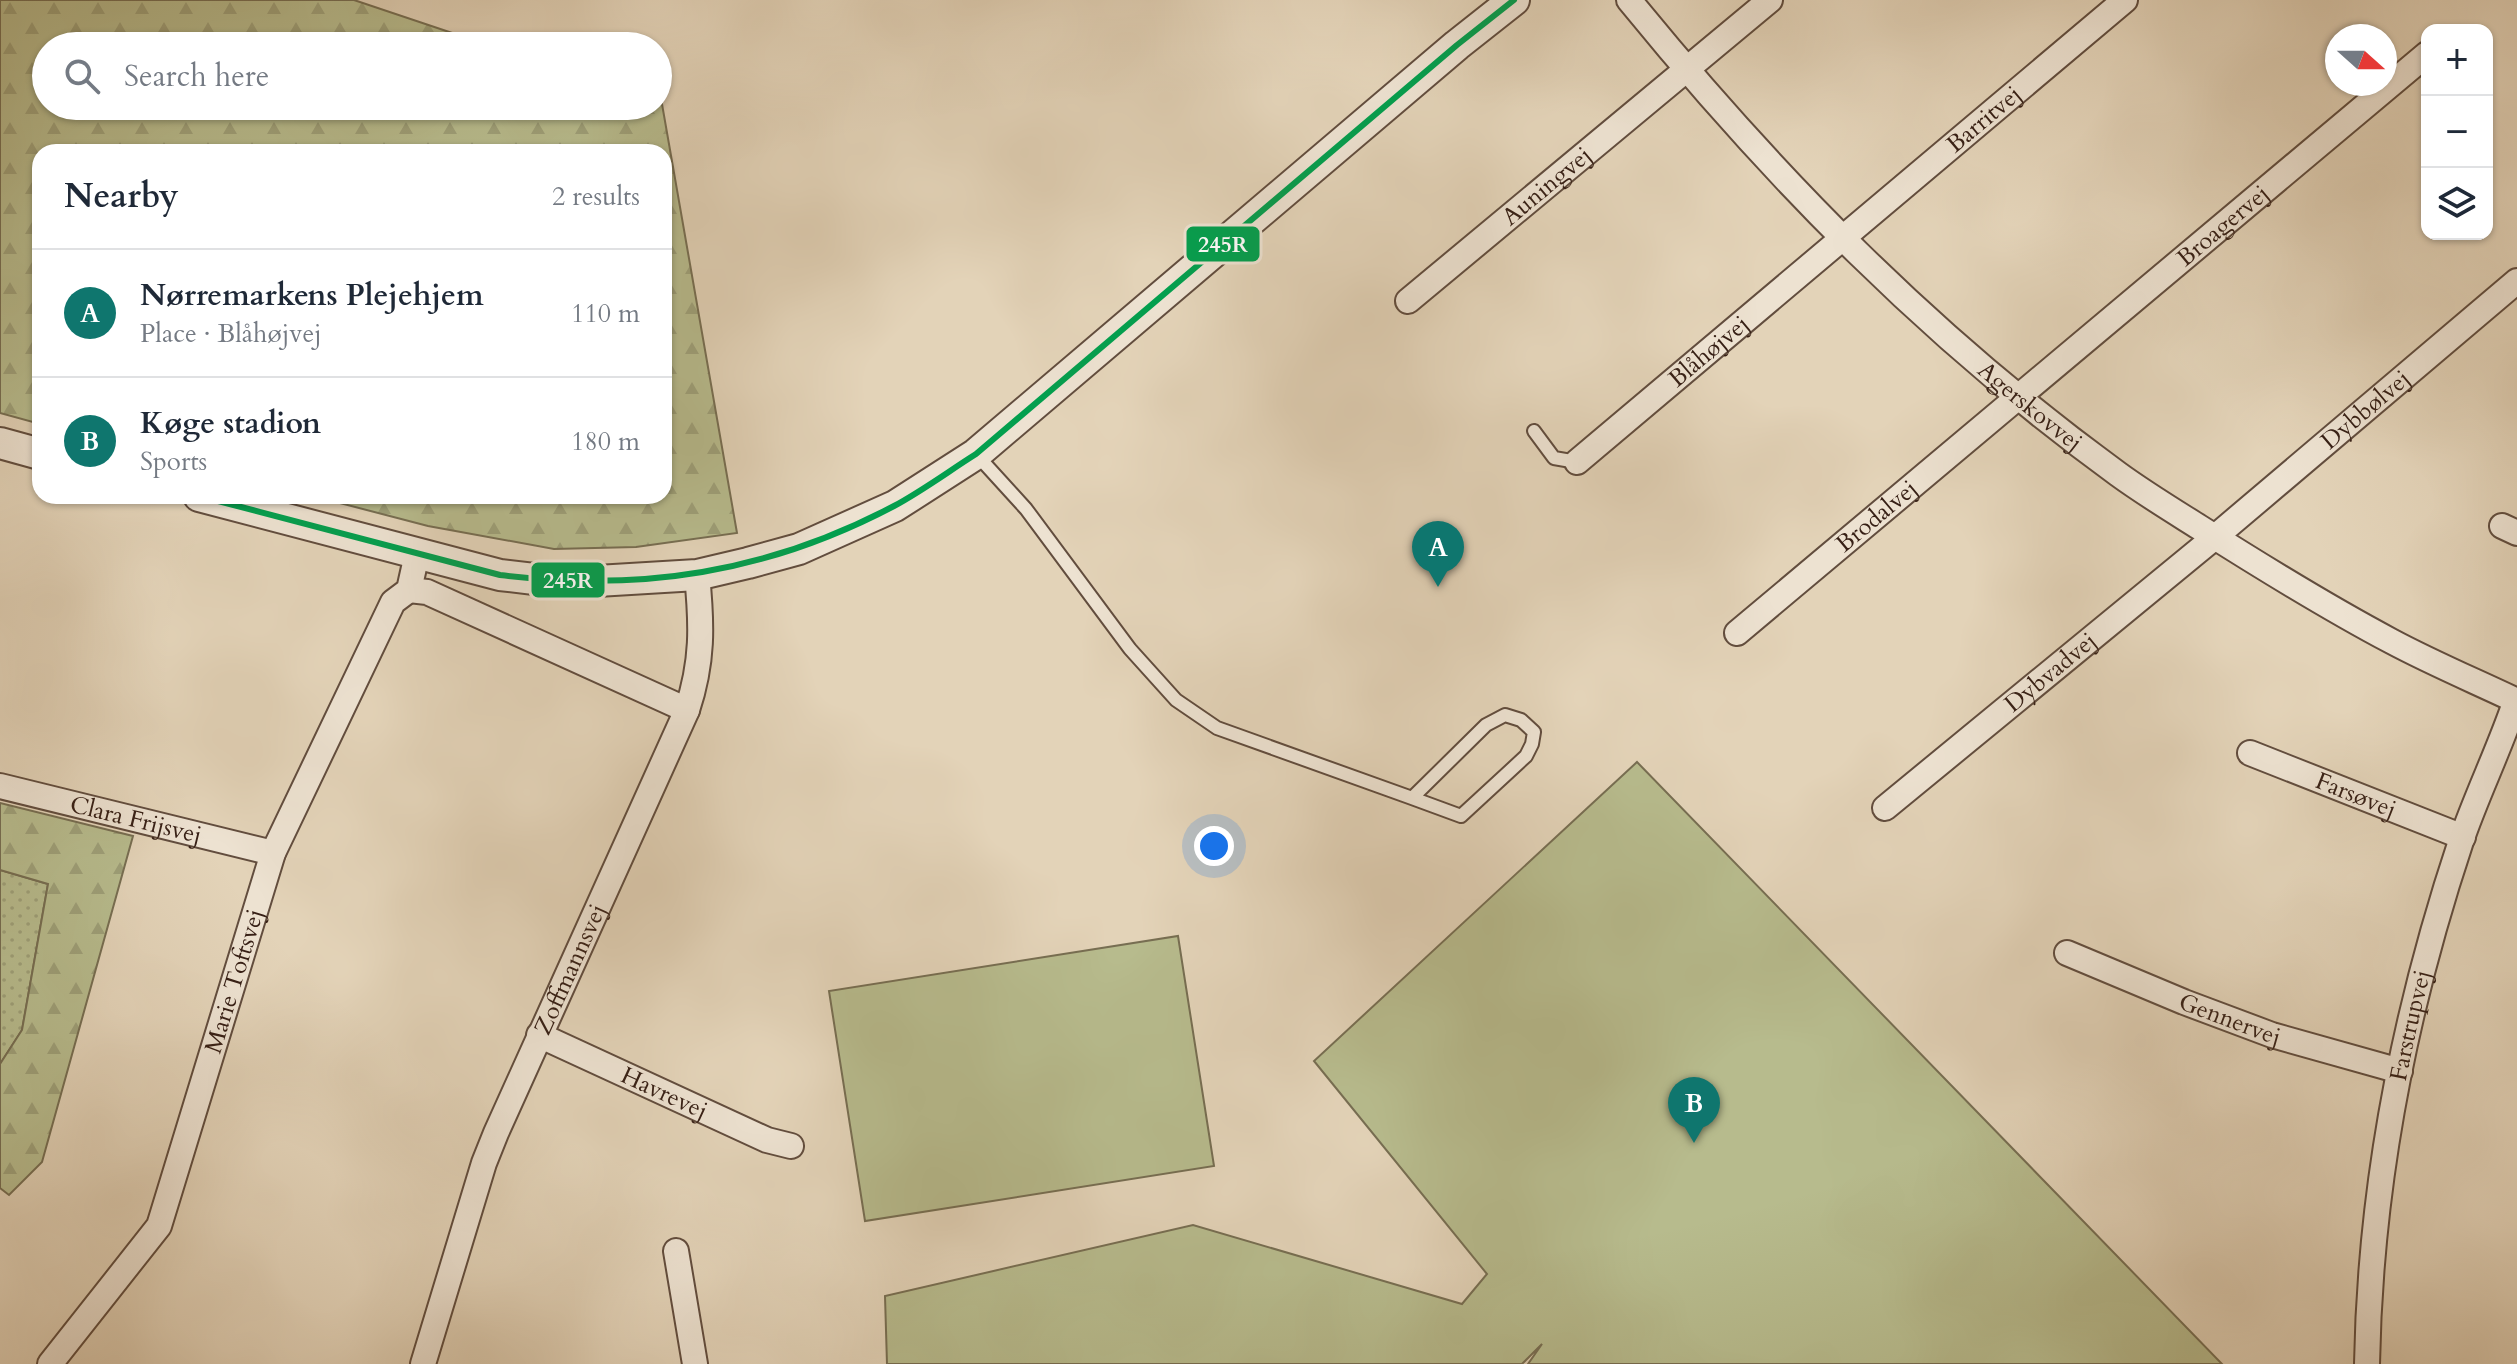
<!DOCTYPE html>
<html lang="en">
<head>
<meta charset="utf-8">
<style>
	:root { --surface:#fff; --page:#f2f2f3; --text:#1f2937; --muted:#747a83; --line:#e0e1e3; --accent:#0f766e }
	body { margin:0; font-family:Cardo,serif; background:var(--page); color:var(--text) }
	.controls { position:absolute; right:24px; top:24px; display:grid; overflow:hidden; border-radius:16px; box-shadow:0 2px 6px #0004 }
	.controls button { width:72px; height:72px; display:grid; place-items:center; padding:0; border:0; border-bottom:2px solid var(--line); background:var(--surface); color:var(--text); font:40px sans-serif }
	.compass { position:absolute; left:2325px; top:24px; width:72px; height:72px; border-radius:50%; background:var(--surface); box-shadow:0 2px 6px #0004; rotate:111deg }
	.you { position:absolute; left:1214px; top:846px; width:28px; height:28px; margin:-20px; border:6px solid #fff; border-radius:50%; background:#1a73e8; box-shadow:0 0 0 12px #1a73e833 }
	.badge { display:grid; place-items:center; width:52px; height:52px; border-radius:50%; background:var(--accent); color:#fff; font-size:26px; font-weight:700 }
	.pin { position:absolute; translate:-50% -66px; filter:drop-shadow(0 2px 4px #0008) }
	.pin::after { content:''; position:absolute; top:42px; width:28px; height:24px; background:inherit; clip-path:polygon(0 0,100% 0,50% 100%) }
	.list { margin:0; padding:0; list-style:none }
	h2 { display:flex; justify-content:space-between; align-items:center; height:104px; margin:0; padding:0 32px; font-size:34px }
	h2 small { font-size:26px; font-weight:400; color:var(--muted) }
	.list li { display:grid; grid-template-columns:52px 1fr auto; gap:24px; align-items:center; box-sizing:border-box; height:128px; padding:0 32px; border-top:2px solid var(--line) }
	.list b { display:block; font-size:30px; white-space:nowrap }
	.list p { margin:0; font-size:26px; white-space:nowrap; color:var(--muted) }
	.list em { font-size:26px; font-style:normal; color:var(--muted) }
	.icon { flex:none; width:44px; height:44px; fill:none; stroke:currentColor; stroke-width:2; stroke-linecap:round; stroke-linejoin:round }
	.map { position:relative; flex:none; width:2517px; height:1364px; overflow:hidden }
	.search { position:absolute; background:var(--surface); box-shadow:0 2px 6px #0004; left:32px; top:32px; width:640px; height:88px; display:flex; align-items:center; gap:20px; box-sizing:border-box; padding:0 28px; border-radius:44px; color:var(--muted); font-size:30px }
	.panel { position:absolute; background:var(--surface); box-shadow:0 2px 6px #0004; left:32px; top:144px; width:640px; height:360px; border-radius:24px }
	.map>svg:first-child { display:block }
</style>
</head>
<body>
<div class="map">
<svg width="2517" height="1364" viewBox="0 0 2517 1364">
	<defs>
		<pattern id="grass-dots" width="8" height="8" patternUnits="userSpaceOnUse" patternTransform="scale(2)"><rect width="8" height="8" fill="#b7bb8d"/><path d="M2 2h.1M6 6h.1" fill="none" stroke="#9ea079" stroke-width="1.8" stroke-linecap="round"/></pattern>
		<pattern id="forest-firs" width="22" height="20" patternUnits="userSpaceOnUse" patternTransform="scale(2)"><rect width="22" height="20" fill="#b7bb8d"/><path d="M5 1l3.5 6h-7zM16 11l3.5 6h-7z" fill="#9ea079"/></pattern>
	</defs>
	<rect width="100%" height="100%" fill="#e3d3b8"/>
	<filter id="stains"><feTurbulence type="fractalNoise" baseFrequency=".0025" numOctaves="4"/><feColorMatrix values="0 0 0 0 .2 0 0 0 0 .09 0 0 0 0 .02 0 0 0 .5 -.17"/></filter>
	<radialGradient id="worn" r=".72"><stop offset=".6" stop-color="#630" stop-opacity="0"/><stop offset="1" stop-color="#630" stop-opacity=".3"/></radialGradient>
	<polygon fill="url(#grass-dots)" stroke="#776e52" stroke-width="2" points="0,870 48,884 22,1030 0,1064"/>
	<g fill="url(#forest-firs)" stroke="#776e52" stroke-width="2">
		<polygon points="0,0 354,0 491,46 46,46 46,106 662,104 737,533 636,547 554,549 428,526 313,496 664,496 664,152 40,152 40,424 0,413"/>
		<polygon points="0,803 133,836 42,1162 9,1195 0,1188 0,1064 22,1030 48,884 0,870"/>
	</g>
	<g fill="#b7bb8d" stroke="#776e52" stroke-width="2">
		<polygon points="1637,762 2222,1364 1528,1364 1542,1344 1522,1364 887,1364 885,1296 1193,1225 1462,1304 1487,1274 1314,1061"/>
		<polygon points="1178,936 1214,1166 865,1221 829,991"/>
	</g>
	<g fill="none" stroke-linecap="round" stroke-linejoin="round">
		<g stroke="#624d3e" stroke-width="16">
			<g id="service">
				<polyline points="1534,431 1554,458 1577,462"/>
				<polyline points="976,454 1026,509 1130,649 1176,700 1217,728 1412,798 1486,725 1505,715 1521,720 1534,732 1532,744 1526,756 1461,816 1412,798"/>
			</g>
		</g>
		<g stroke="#624d3e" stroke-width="28">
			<g id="minor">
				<path id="s1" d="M1629,0C1775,179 1931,338 2118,474C2144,493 2172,510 2199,527C2262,567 2325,606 2391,641C2432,663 2475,681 2517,701"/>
				<path id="s2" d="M1408,301L1770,0"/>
				<path id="s3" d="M1577,462L2125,0"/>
				<polyline points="2502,526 2517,533"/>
				<polyline points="409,590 427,592 687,710"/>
				<path id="s4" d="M1737,633L2427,54"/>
				<path id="s5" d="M2250,753L2463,837"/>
				<path id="s6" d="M0,786L273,853"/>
				<path id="s7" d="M1885,808L2215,537L2517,281"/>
				<path id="s8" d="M2067,953L2184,1002L2272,1035L2400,1071"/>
				<path id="s9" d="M539,1035L767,1140L791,1146"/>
				<polyline points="676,1251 695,1364"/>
				<path id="s10" d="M50,1364L159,1226L273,853L393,602L409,590L417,554"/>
				<path id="s11" d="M423,1364L484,1163L496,1133L687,710C703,662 702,625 697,575"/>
				<path id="s12" d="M2367,1364C2370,1187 2405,1009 2461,841C2477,794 2500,748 2516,700"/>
			</g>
		</g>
		<g stroke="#624d3e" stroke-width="34">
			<g id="tertiary">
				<polyline points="0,443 40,454"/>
				<polyline points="199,496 500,575 551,581 597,581 697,575 748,563 799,549 895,506 976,454 1457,45 1514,0"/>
			</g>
		</g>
		<use href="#service" stroke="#ede2d1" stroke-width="12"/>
		<use href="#minor" stroke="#ede2d1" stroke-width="24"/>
		<use href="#tertiary" stroke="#ede2d1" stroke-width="30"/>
		<g stroke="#ede2d1" stroke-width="12">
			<path id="bus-1" d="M199,496L500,575C641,592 767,573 894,506C922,491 949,471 976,454L1457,45L1514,0"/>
		</g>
		<use href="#bus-1" stroke="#039f4e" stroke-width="6"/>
	</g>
	<g text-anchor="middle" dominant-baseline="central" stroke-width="7" stroke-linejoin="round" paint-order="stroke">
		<g font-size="24" fill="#372016" stroke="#ede2d1">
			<text stroke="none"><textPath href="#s3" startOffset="532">Barritvej</textPath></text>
			<text stroke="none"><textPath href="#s2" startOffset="180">Auningvej</textPath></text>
			<text stroke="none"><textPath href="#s4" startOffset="634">Broagervej</textPath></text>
			<text stroke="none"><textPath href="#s3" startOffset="172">Blåhøjvej</textPath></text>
			<text stroke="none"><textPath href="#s1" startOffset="572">Agerskovvej</textPath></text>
			<text stroke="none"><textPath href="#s7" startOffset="624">Dybbølvej</textPath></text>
			<text stroke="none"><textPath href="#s4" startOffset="182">Brodalvej</textPath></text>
			<text stroke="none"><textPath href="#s7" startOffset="214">Dybvadvej</textPath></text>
			<text stroke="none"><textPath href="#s5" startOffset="114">Farsøvej</textPath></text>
			<text stroke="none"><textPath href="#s6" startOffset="140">Clara Frijsvej</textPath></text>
			<text stroke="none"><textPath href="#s11" startOffset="422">Zoffmannsvej</textPath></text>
			<text stroke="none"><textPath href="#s10" startOffset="432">Marie Toftsvej</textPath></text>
			<text stroke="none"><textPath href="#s8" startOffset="176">Gennervej</textPath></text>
			<text stroke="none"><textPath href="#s12" startOffset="342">Farstrupvej</textPath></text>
			<text stroke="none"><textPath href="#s9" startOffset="138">Havrevej</textPath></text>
		</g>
	</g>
	<g stroke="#ede2d1" stroke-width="3">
		<rect x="1185" y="225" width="76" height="38" rx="8" fill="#039f4e"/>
		<rect x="530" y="561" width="76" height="38" rx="8" fill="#039f4e"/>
	</g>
	<g font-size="22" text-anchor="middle" font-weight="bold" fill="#fff">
		<text x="1223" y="252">245R</text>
		<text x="568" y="588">245R</text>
	</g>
	<rect width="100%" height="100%" filter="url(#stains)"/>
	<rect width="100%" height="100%" fill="url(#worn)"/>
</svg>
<div class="controls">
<button>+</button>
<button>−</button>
<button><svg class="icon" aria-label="layers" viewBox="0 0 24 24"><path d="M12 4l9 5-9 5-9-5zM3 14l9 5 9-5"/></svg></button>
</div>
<svg class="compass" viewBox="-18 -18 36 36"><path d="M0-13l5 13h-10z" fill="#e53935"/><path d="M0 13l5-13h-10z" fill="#747a83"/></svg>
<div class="you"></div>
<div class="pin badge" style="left:1438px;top:587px">A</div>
<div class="pin badge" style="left:1694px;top:1143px">B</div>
<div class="search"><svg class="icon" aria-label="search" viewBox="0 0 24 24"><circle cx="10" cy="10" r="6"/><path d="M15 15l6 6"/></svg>Search here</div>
<section class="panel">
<h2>Nearby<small>2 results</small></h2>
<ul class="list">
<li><span class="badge">A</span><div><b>Nørremarkens Plejehjem</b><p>Place · Blåhøjvej</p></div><em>110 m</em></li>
<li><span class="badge">B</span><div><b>Køge stadion</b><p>Sports</p></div><em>180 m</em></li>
</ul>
</section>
</div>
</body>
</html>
